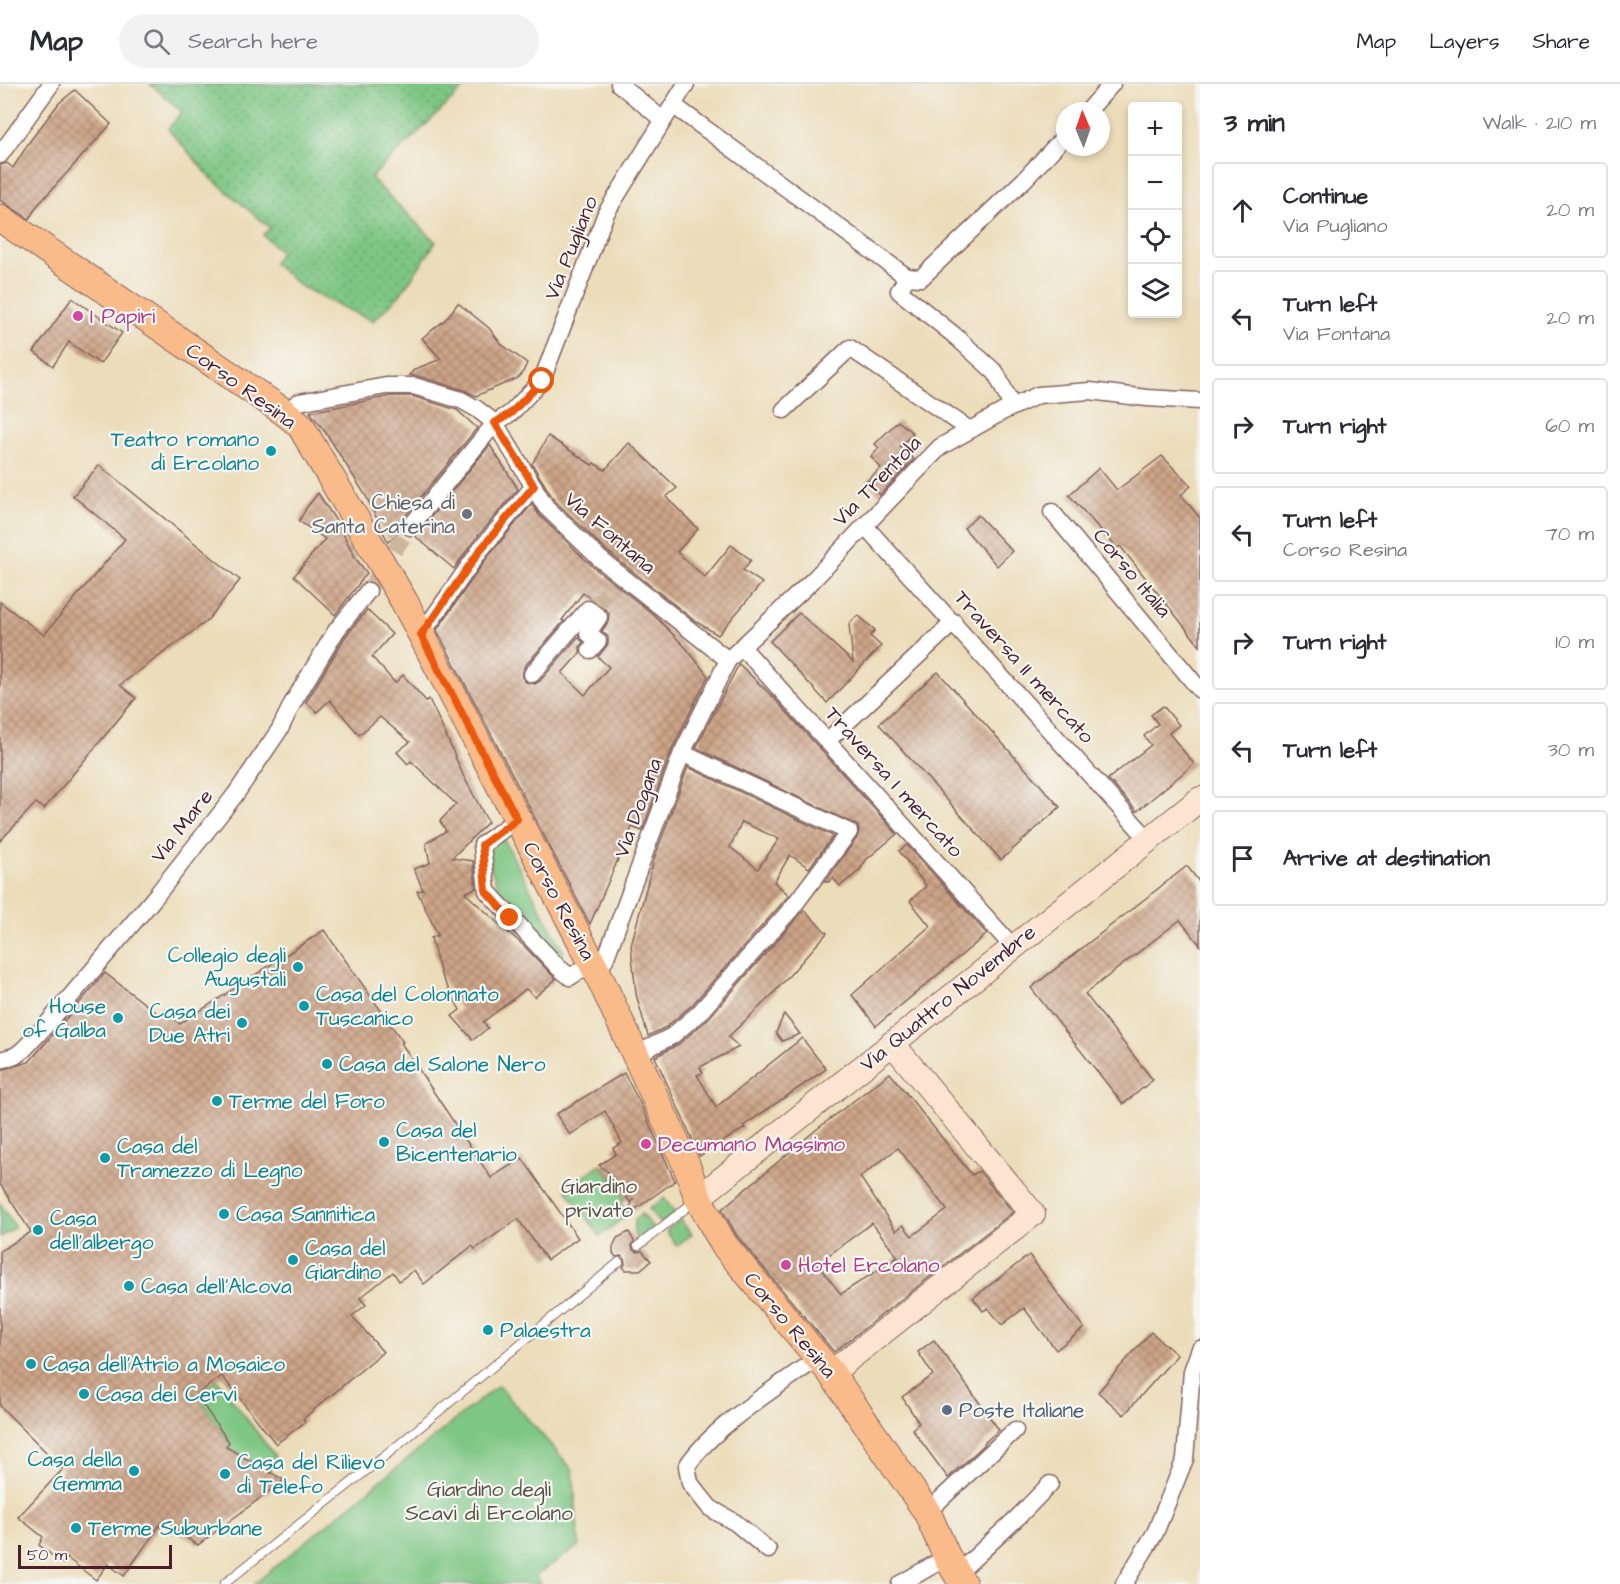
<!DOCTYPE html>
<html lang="en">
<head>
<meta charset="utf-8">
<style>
	:root { --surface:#fff; --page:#f2f2f3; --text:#2b2b33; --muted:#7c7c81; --line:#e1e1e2 }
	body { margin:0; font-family:"Architects Daughter",sans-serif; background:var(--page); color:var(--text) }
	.controls { position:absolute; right:18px; top:18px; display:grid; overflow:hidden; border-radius:6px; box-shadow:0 3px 9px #0003 }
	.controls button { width:54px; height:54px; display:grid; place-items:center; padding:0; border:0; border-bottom:2px solid var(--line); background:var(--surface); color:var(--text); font:30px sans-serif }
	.compass { position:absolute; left:1056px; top:18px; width:54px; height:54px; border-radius:50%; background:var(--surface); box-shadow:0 3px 9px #0003; rotate:358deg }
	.scale { position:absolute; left:18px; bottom:15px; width:154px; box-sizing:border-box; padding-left:6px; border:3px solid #4a1f2b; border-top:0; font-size:16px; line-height:21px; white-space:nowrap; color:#4a1f2b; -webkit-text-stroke:4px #f6f6f2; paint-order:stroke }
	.stop { position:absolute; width:18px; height:18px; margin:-14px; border:4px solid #ea580c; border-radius:50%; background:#fff }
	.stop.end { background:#ea580c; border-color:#fff; box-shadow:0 2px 6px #0008 }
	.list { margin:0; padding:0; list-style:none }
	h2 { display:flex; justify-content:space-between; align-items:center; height:78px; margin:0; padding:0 24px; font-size:26px }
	h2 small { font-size:20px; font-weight:400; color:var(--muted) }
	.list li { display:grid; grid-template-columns:39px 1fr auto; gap:18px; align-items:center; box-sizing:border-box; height:96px; margin:0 12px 12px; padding:0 12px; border:2px solid var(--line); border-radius:6px }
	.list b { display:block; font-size:22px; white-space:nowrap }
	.list p { margin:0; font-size:20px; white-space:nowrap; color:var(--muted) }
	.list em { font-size:20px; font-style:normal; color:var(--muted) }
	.icon { flex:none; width:33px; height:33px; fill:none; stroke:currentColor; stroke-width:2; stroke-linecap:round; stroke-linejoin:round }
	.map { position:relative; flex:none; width:1200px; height:1500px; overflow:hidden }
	header { display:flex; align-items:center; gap:36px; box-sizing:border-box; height:84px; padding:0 30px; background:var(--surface); border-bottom:2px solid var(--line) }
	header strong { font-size:28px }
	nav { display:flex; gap:33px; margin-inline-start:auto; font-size:21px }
	.search { width:420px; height:54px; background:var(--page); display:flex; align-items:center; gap:15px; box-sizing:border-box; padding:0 21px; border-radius:33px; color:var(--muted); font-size:22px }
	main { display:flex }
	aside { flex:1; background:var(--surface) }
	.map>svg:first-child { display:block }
</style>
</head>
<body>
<header>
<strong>Map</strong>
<div class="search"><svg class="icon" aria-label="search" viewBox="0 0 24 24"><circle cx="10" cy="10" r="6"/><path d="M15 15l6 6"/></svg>Search here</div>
<nav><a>Map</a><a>Layers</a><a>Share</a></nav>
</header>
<main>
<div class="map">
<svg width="1200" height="1500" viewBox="0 0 1200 1500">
	<defs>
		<pattern id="grass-dots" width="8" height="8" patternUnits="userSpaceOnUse" patternTransform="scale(1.5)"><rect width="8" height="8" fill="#7ec683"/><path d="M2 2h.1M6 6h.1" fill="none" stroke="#69a06b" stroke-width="1.8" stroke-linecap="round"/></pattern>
		<pattern id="building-cross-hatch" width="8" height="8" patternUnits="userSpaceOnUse" patternTransform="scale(1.5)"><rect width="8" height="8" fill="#cda588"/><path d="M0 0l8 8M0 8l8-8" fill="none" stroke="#a8866f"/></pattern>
	</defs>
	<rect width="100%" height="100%" fill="#f6f6f2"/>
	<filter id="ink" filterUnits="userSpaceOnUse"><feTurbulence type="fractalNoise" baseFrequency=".0167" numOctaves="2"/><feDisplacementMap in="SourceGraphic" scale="12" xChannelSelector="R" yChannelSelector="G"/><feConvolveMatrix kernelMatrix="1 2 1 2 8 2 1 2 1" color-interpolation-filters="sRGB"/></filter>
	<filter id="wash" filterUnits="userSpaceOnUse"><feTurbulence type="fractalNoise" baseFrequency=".008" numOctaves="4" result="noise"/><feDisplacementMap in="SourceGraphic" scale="24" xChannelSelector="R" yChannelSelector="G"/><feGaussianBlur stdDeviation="1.35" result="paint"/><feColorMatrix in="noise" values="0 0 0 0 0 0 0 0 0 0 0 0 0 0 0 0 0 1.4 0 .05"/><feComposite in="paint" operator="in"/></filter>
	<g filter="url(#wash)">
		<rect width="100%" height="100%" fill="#ecddba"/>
		<polygon fill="url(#grass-dots)" stroke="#647257" stroke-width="1.5" points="150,0 458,0 464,4 371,94 436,158 400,211 373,237 342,223 302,203 273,179 281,168 263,151 270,144 211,94 168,45 182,28"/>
		<g fill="#7ec683" stroke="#647257" stroke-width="1.5">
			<polygon points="502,752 564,868 554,877 504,819 492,787 486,760"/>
			<polygon points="599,1081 607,1088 626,1114 621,1118 628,1130 600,1152 566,1105"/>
			<polygon points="664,1114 675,1129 660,1140 649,1125"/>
			<polygon points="0,1119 15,1143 0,1153"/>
			<polygon points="642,1130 653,1144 638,1156 634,1150 635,1135"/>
			<polygon points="680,1136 692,1150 677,1162 666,1147"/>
			<polygon points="209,1285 275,1372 270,1388 226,1363 229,1358 196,1311 207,1303 199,1291"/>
			<polygon points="498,1301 573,1386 579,1462 535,1492 541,1500 254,1500"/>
		</g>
		<g id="blocks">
			<g fill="url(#building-cross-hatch)" fill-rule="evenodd">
				<polygon points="75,6 111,40 37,122 29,135 0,116 0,81 7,79 13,84 30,57 59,19"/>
				<polygon points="72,214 122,249 100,280 69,258 53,282 34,268"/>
				<polygon points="458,219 489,244 501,260 527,279 522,290 518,294 476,312 464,306 417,292 409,291 415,285 441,275 422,254 446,235"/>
				<polygon points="391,312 412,312 457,326 477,344 402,436 400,447 388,458 366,412 326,349 310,328"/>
				<polygon points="898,337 913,349 900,363 914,375 880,411 867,397 881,384 871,373 879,364 875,360"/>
				<polygon points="548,352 592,381 594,379 605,386 629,359 677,404 666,413 698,445 677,468 705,493 731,461 751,476 743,486 762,499 718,551 695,537 607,467 554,416 532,380"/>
				<polygon points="490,361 518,405 473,458 454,485 415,452"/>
				<polygon points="1162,372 1191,402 1181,411 1200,434 1200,562 1120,462 1117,464 1069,411 1099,384 1117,406"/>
				<polygon points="99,381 240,496 207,537 120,601 136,614 44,725 36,719 0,757 0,518 44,551 125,455 73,412"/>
				<polygon points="318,409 338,440 356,475 367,489 335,531 294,492 325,455 299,437 307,423"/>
				<path d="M532,420L539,431L593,483L653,530L687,565L708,592L672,665L642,747L632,743L590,840L437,546L489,471ZM583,509L605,525L609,529L608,538L602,547L608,553V560L598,573L609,583L585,611L562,589L580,569V563L583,558L578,553L540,597L535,600L526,598L522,593L524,583L564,537L562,536Z"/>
				<polygon points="978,431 1012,467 997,482 964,444"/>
				<polygon points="367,526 392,550 372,573 395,599 403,591 426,617 429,615 445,649 463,691 488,738 452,774 473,777 476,804 465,809 524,862 556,895 535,913 526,905 483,938 488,944 473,956 452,932 460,926 441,891 431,854 438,851 417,807 423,806 414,785 430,779 426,759 446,747 440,737 456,720 411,677 408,680 397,668 410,658 380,633 359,651 330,616 317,628 306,618 345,553"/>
				<polygon points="799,529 853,578 849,540 858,531 875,546 870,552 881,562 827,619 770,557"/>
				<polygon points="739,580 774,614 897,750 866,776 859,787 840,802 833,794 829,798 825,798 857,754 859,748 858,742 696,664"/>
				<polygon points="938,588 1060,723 1001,776 879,640"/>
				<polygon points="1163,622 1179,641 1169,649 1194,680 1137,727 1108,695 1151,661 1144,652 1158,640 1151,631"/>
				<path d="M688,683L833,752L809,784L790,771L774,798L789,811L784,817L692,921L666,943L648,952L636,910L631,861L654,775ZM742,738L779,755L758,785L730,763Z"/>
				<polygon points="907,761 987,850 876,942 852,911 930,842 910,817 926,802 899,767"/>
				<polygon points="1187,782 1200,799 1200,861 1180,836 1085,910 1153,996 1123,1020 1031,904"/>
				<polygon points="804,826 827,849 771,912 728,953 739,963 700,983 703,989 697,991 716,1023 802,954 826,985 743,1042 745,1044 700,1072 655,973 679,960 707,936"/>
				<polygon points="324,846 403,958 401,959 491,1094 522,1074 578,1154 547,1176 518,1135 475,1165 472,1162 424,1200 414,1186 399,1197 393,1188 360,1214 366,1221 352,1232 383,1268 303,1335 305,1338 276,1360 222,1292 196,1311 229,1358 226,1363 284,1396 198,1461 162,1438 124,1492 108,1480 96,1496 67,1474 63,1480 39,1461 43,1453 18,1433 63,1385 0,1322 0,1167 31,1148 0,1100 0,986 29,978 105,889 158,930 166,926 180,940"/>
				<polygon points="784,930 800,950 782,957 776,949"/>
				<polygon points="624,989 641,1021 675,1097 627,1131 633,1116 630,1118 608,1088 599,1081 616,1070 613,1064 622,1059 605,1027 570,1051 556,1030"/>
				<path d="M890,989L972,1091L979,1087L1013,1128L834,1268L737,1152L722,1125L817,1045ZM898,1064L947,1126L912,1152L903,1141L896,1147L860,1093ZM872,1139L898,1173L841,1210L817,1180Z"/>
				<polygon points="629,1148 634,1157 632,1162 633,1166 638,1168 642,1167 651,1177 640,1186 626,1186 623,1183 625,1180 624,1174 621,1172 616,1173 613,1169 613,1163 617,1154"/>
				<polygon points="1029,1171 1084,1244 1056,1266 1024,1224 1002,1241 988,1224 983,1227 973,1214"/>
				<polygon points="1151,1248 1177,1271 1124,1331 1098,1308"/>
				<polygon points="934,1256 999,1346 984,1359 985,1360 948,1394 912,1345 919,1339 902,1313 933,1291 918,1268"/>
			</g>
		</g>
	</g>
	<g filter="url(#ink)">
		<use href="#blocks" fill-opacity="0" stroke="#83625d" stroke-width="1.5"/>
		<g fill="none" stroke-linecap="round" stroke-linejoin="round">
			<g stroke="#ccb79d" stroke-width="16" stroke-dasharray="16 8" stroke-linecap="butt">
				<polyline points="368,507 410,443"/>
				<polyline points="596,522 614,501"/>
			</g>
			<g stroke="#83625d" stroke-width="10">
				<g id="lane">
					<polyline points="638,1162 695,1117"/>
					<polyline points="224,1500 391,1367 619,1178"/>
				</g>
			</g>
			<g stroke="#83625d" stroke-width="19">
				<g id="street">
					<polyline points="619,0 663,36"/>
					<polyline points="673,21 907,193 899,207 954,251 996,289 1012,323"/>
					<polyline points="1088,27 1112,0"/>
					<polyline points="0,71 51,0"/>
					<polyline points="907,193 921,194 1024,96 1065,52"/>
					<polyline points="784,326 850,264 970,346"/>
					<polyline points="284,328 299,318 386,302 414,302 461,316 477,325 495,339 546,423 600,475 728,576"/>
					<polyline points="1052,428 1200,606"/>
					<polyline points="865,442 1148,755"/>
					<polyline points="410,443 495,339 511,329 542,296 606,129 686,0"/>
					<polyline points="421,551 481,465 534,402"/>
					<polyline points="742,563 1013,863"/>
					<polyline points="532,590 588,525 599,533 588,549 598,557 590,566"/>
					<polyline points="827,657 954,538"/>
					<polyline points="517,735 482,761 487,807 558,883 570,893 592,879"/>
					<polyline points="598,890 606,873 682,669 728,576 812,497 940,363 1002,328 1038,311 1090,307 1147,314 1200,317"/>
					<polyline points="635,971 672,952 699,929 792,824 849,748 682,669"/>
					<polyline points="0,976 15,972 24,965 48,939 155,813 235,711 280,645 292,620 336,547 368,507"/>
					<polyline points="927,1428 1015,1346"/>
					<path d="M768,1466L736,1439L710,1424L690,1399L687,1382C713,1342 779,1302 819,1273"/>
					<polyline points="957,1490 1019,1432 1050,1400"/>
					<polyline points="900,1500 947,1473"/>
					<polyline points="1124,1500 1155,1449 1185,1375 1192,1287 1200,1265"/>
				</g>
			</g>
			<g stroke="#83625d" stroke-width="26">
				<g id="secondary">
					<polyline points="698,1114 1200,715"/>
					<polyline points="831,1289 1033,1130 892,959"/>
				</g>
			</g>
			<g stroke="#83625d" stroke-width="29">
				<polyline id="primary" points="0,134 284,328 300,341 404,517 598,890 686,1080 698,1114 724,1161 831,1289 927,1428 947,1473 963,1500"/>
			</g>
			<use href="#lane" stroke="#fff" stroke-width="8"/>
			<use href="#street" stroke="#fff" stroke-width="16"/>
			<use href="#secondary" stroke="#fde4d1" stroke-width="24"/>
			<use href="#primary" stroke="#fabb8b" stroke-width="27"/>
		</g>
	</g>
	<g fill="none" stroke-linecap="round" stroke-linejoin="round" filter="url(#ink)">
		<polyline stroke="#ea580c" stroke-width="8" points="510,834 486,807 482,761 517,735 421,551 481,465 534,402 495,339 511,329 542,297"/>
	</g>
	<g fill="#d1479c" stroke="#f6f6f2" stroke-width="2">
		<circle cx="78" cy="232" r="6"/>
		<circle cx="646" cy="1060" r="6"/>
		<circle cx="786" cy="1181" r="6"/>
	</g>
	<g fill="#0f9aa8" stroke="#f6f6f2" stroke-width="2">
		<circle cx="271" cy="367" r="6"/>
		<circle cx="298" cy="883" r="6"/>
		<circle cx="304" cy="922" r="6"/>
		<circle cx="118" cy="934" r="6"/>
		<circle cx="242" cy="939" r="6"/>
		<circle cx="327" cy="980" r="6"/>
		<circle cx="217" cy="1017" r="6"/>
		<circle cx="384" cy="1058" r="6"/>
		<circle cx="105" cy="1074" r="6"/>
		<circle cx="224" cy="1130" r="6"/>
		<circle cx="38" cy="1146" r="6"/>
		<circle cx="293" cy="1176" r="6"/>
		<circle cx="129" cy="1202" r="6"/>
		<circle cx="488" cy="1246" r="6"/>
		<circle cx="31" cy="1280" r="6"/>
		<circle cx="84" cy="1310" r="6"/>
		<circle cx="134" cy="1387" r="6"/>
		<circle cx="225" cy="1390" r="6"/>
		<circle cx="76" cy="1444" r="6"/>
	</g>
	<circle fill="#6b7280" stroke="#f6f6f2" stroke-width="2" cx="467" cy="430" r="6"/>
	<circle fill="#5c6f8a" stroke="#f6f6f2" stroke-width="2" cx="947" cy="1326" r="6"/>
	<g text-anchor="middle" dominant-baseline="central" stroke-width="4.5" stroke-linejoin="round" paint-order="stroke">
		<g font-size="21" fill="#4a1f2b" stroke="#f6f6f2">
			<text transform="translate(571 164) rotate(-68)">Via Pugliano</text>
			<text transform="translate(241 302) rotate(36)">Corso Resina</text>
			<text transform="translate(877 397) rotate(-46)">Via Trentola</text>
			<text transform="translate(610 449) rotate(41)">Via Fontana</text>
			<text transform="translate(1132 489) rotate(50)">Corso Italia</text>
			<text transform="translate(1024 583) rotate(48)">Traversa II mercato</text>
			<text transform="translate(894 698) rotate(48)">Traversa I mercato</text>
			<text transform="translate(638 724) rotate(-70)">Via Dogana</text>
			<text transform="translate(182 742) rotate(-52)">Via Mare</text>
			<text transform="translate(559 817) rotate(62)">Corso Resina</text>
			<text transform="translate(948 914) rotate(-39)">Via Quattro Novembre</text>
			<text transform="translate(790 1241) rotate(50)">Corso Resina</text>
		</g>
		<g font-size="21" fill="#b23c85" stroke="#f6f6f2" text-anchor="start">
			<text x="90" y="232">I Papiri</text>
			<text x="658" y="1060">Decumano Massimo</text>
			<text x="798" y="1181">Hotel Ercolano</text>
		</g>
		<g font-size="21" fill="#0d838f" stroke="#f6f6f2" text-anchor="start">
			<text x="259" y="355" text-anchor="end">Teatro romano<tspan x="259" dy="24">di Ercolano</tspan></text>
			<text x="286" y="871" text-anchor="end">Collegio degli<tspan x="286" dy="24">Augustali</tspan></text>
			<text x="316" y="910">Casa del Colonnato<tspan x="316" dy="24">Tuscanico</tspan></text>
			<text x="106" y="922" text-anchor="end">House<tspan x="106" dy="24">of Galba</tspan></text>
			<text x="230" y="927" text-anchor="end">Casa dei<tspan x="230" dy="24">Due Atri</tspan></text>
			<text x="339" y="980">Casa del Salone Nero</text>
			<text x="229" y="1017">Terme del Foro</text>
			<text x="396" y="1046">Casa del<tspan x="396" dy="24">Bicentenario</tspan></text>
			<text x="117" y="1062">Casa del<tspan x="117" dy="24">Tramezzo di Legno</tspan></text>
			<text x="236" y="1130">Casa Sannitica</text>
			<text x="50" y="1134">Casa<tspan x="50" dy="24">dell'albergo</tspan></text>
			<text x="305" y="1164">Casa del<tspan x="305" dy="24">Giardino</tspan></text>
			<text x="141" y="1202">Casa dell'Alcova</text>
			<text x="500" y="1246">Palaestra</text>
			<text x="43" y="1280">Casa dell'Atrio a Mosaico</text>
			<text x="96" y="1310">Casa dei Cervi</text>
			<text x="122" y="1375" text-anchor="end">Casa della<tspan x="122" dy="24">Gemma</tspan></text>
			<text x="237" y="1378">Casa del Rilievo<tspan x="237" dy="24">di Telefo</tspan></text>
			<text x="88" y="1444">Terme Suburbane</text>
		</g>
		<g font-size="21" fill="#5b616d" stroke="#f6f6f2" text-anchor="end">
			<text x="455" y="418">Chiesa di<tspan x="455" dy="24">Santa Caterina</tspan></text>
		</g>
		<g font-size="21" fill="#5a5145" stroke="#f6f6f2">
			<text x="599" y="1102">Giardino<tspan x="599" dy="24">privato</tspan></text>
			<text x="489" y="1405">Giardino degli<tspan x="489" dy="24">Scavi di Ercolano</tspan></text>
		</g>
		<g font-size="21" fill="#4e5e75" stroke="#f6f6f2" text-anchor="start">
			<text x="959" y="1326">Poste Italiane</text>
		</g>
	</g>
</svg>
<div class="controls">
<button>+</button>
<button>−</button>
<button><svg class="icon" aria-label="locate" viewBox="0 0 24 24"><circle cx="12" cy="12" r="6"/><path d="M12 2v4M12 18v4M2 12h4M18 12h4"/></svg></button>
<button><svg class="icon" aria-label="layers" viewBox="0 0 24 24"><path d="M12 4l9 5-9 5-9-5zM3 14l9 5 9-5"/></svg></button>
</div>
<svg class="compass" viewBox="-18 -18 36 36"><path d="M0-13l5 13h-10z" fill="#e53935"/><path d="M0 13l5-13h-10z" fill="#7c7c81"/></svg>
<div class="scale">50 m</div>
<div class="stop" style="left:542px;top:297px"></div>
<div class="stop end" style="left:510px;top:834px"></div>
</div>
<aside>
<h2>3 min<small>Walk · 210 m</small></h2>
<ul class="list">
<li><svg class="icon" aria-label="ahead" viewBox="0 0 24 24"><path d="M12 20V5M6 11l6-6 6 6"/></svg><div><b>Continue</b><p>Via Pugliano</p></div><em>20 m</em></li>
<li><svg class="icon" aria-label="left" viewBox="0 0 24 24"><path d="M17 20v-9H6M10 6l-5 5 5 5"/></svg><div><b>Turn left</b><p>Via Fontana</p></div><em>20 m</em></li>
<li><svg class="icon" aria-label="right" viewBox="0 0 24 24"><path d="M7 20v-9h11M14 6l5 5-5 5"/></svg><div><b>Turn right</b></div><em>60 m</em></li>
<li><svg class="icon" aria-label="left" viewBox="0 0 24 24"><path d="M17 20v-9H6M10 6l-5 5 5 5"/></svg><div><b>Turn left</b><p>Corso Resina</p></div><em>70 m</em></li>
<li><svg class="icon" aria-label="right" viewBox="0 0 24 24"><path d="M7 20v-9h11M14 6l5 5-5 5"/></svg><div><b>Turn right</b></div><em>10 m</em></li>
<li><svg class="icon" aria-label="left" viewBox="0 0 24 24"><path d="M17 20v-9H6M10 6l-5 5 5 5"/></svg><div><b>Turn left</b></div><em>30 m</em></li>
<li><svg class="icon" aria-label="arrive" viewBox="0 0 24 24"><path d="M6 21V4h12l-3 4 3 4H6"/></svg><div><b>Arrive at destination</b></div></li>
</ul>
</aside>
</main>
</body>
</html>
